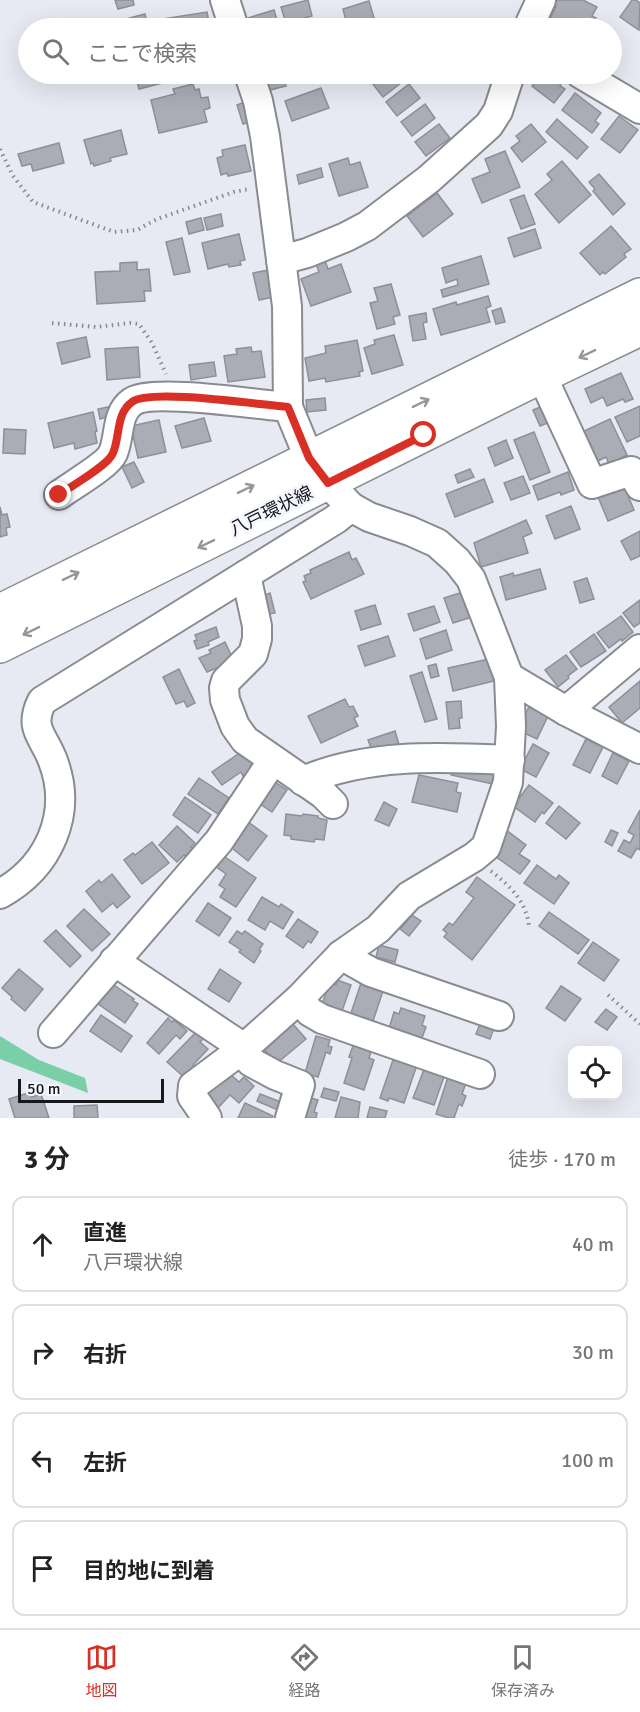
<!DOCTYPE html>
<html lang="ja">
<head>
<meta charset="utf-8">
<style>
	:root { --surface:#fff; --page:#f2f2f2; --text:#222; --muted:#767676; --line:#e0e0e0; --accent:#d93025 }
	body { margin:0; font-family:Signika,"Noto Sans JP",sans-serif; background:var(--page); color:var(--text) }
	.controls { position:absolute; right:18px; bottom:18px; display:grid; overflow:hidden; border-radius:12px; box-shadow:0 6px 24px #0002 }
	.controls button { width:54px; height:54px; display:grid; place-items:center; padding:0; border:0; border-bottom:2px solid var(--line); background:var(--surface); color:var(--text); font:30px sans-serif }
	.scale { position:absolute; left:18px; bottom:15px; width:146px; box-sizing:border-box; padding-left:6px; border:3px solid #17181b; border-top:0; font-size:16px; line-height:21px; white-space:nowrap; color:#17181b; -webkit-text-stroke:4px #f5f7fe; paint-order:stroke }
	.stop { position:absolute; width:18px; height:18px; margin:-14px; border:4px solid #d93025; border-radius:50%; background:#fff }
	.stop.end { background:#d93025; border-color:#fff; box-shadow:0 2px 6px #0008 }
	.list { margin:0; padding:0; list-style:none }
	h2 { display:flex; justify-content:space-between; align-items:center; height:78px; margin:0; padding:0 24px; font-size:26px }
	h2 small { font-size:20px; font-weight:400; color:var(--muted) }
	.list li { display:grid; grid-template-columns:39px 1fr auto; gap:18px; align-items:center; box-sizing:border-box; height:96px; margin:0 12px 12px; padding:0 12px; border:2px solid var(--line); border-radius:12px }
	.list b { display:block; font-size:22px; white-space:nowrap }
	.list p { margin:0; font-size:20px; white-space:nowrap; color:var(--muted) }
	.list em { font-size:20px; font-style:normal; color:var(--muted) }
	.icon { flex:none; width:33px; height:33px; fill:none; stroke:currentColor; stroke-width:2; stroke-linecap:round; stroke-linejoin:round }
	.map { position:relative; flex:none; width:640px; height:1118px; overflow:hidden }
	.search { position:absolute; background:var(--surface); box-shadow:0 6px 24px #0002; left:18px; right:18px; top:18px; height:66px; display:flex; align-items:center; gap:15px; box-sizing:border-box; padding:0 21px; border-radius:33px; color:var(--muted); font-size:22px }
	.sheet { height:510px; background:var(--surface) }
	nav { display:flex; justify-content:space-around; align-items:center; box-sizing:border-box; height:84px; border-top:2px solid var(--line); background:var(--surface); font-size:16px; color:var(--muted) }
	nav a { display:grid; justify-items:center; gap:3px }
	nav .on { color:var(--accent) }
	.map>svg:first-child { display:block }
</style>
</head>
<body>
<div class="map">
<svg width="640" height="1118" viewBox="0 0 640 1118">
	<rect width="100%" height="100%" fill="#e8eaf3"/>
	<polygon fill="#7acea8" points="0,1036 39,1060 85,1078 88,1093 0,1059"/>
	<g fill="#abadb6" stroke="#8d9098" stroke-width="1.5">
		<polygon points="115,0 133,0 134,5 118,9"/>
		<polygon points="308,0 312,16 286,23 281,7"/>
		<polygon points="555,0 583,0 597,7 592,16 596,18 591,28 546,28 556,6 553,5"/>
		<polygon points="632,0 636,0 640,3 639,30 620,17"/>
		<polygon points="369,1 374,18 347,25 343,9"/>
		<polygon points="274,10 279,27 272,28 251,28 248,18"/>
		<polygon points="207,12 210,28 164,28 162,19"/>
		<polygon points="145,14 148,28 124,28 122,20"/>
		<polygon points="475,19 489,28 468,28"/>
		<polygon points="135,74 185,74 186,77 139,89"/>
		<polygon points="265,74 282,74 286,86 270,90"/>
		<polygon points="385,74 401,74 406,79 383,97 372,83"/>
		<polygon points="541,74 551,74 562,82 560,86 565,89 554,103 532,86"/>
		<polygon points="193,84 195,90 199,89 201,98 208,97 210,108 204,110 207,122 159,133 151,100 175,94 173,89"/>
		<polygon points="409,84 420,98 397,116 386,102"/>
		<polygon points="321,88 329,108 292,121 285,101"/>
		<polygon points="575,93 601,113 595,121 599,124 592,133 562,110"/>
		<polygon points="245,102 250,122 243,124 237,105"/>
		<polygon points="425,104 435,118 412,136 401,122"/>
		<polygon points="619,116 638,130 620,153 601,139"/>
		<polygon points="557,119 588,147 577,159 546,132"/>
		<polygon points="439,124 450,138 426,156 415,142"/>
		<polygon points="531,124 546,142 522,162 511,148 520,141 516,136"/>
		<polygon points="121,130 127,154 110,158 111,161 94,166 93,163 91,164 84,140"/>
		<polygon points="59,143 64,163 33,171 31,164 22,166 18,154"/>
		<polygon points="245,145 251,171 228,176 227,173 221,175 217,158 223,156 222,150"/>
		<polygon points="505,151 520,187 482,203 472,179 490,172 485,159"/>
		<polygon points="348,158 350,165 360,162 368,187 339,196 329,164"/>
		<polygon points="562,161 591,195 559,223 535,194 552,180 547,174"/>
		<polygon points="321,168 323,177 299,184 297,175"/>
		<polygon points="599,174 625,204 613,215 593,191 595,189 589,182"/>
		<polygon points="437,193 453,214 423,237 407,216"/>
		<polygon points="524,195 535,224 521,229 510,200"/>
		<polygon points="221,214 223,226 207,230 204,218"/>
		<polygon points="201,218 204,230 189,234 186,222"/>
		<polygon points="611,226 631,249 624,254 626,257 605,274 603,272 600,275 580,253"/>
		<polygon points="535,229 541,248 514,257 508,238"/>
		<polygon points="239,234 245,260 240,261 241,265 229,267 228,264 208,269 202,243"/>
		<polygon points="182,238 190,272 174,275 166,242"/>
		<polygon points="481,256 489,284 443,297 441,290 458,285 457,279 446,283 442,268"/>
		<polygon points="324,258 328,269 341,264 351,292 311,306 301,279 319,272 315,261"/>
		<polygon points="137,262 137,270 149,269 151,291 144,291 145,301 97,304 95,272 120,271 120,263"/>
		<polygon points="269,270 274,297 259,300 253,273"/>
		<polygon points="391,284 400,315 393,317 395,324 377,329 370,303 378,301 374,288"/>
		<polygon points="488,296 491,306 486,308 490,322 441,335 433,309 456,302 457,305"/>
		<polygon points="501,308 505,322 496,324 492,311"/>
		<polygon points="426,313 427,322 423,323 426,339 413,341 409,316"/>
		<polygon points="394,335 403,365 372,374 364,348 375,344 374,340"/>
		<polygon points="86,337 90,357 62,364 57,343"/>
		<polygon points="357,340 363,371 359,372 360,376 326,382 325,378 309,381 305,358 326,353 325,346"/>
		<polygon points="138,347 140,377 107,380 105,349"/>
		<polygon points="251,347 252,352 261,351 265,377 228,382 224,356 237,354 236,349"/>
		<polygon points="214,362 216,376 191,380 189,365"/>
		<polygon points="621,373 633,399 625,402 623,399 607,406 603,397 591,403 585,389"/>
		<polygon points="325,398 326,410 307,412 306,400"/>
		<polygon points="113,406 115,415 100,419 98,409"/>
		<polygon points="543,406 550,422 540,426 533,410"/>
		<polygon points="640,406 640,436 627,442 615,417"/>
		<polygon points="93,412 97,431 95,432 97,443 75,449 74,443 54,448 48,423"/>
		<polygon points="204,418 211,441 182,448 175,426"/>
		<polygon points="610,419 627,455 609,464 606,457 598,461 584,431"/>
		<polygon points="159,420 166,452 138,458 131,426"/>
		<polygon points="4,429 26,430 25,454 3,453"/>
		<polygon points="534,432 550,472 530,480 514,440"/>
		<polygon points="506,440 513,458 495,466 488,448"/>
		<polygon points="134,462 144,482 132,488 122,467"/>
		<polygon points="470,469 474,477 458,483 455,475"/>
		<polygon points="568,472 574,490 561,495 560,492 538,500 533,486"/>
		<polygon points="523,476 530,493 511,500 504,483"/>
		<polygon points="484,479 493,502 455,517 446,494"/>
		<polygon points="624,486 634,510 608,521 598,497"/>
		<polygon points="571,506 580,529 555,539 546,516"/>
		<polygon points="0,507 2,515 7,514 10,527 6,528 7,535 0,537"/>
		<polygon points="526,520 532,533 523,537 528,553 481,567 474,543"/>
		<polygon points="640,531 640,556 631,560 621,541"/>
		<polygon points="349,552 352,560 356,558 364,574 311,599 303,582 306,581 304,576 311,573 310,570"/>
		<polygon points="540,569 546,589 506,600 500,577 513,573 514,576"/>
		<polygon points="587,578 594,599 580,603 574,582"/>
		<polygon points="463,592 472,617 453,623 444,598"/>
		<polygon points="270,593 275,613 269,614 265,595"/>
		<polygon points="640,600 640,623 634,627 623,613"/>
		<polygon points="375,605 381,624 361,630 355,611"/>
		<polygon points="434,606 440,622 414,631 408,614"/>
		<polygon points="621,616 633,632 622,641 621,639 609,648 597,633"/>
		<polygon points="216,627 219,637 208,642 209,645 197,649 194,641 197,640 195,635"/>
		<polygon points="446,630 452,650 426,659 420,639"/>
		<polygon points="594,634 606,651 581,667 570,652"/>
		<polygon points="388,636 395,656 365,666 358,646"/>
		<polygon points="225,642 234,661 207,672 199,658 211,653 209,650"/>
		<polygon points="566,655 577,669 568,676 569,678 558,687 545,670"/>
		<polygon points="489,659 494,681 453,691 448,668"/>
		<polygon points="436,664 439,676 431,678 428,666"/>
		<polygon points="179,669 195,703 187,707 184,701 176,704 163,677"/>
		<polygon points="422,672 437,719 425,722 410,676"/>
		<polygon points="640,681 640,708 622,723 609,707"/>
		<polygon points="345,699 349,707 353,706 358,716 354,718 358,726 321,743 308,716"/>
		<polygon points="461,701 462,718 459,718 460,728 449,729 446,702"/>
		<polygon points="529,707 548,716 537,739 520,731 521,722"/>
		<polygon points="395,731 400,748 373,753 368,740"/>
		<polygon points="586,739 603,747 590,773 573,765"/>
		<polygon points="533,744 549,753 536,777 520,769"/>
		<polygon points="244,750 253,763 250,766 252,769 243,776 241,772 222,785 212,772"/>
		<polygon points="613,753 629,761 617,784 602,776"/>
		<polygon points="452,767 501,772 498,785 451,775"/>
		<polygon points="419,775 458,783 456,792 461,793 457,812 412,802"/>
		<polygon points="199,778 229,798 218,814 188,794"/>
		<polygon points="272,780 287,790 272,812 257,802"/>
		<polygon points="529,785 553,803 544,814 542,812 535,822 513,806"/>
		<polygon points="185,797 211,815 198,833 173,815"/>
		<polygon points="384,802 397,809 389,826 375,820"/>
		<polygon points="559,806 580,823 566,839 546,823"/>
		<polygon points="640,810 640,850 637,848 631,858 618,851 624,840 630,843 634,835 628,832"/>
		<polygon points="286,814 302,816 303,814 318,816 318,818 327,820 324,840 315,839 314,842 291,839 291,836 284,835"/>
		<polygon points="247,821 267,836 248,861 228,845"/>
		<polygon points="177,826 195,843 191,847 193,848 186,856 184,855 177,862 159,845"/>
		<polygon points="506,830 526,845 519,854 530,861 520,874 492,854"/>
		<polygon points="611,830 618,833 612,846 605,842"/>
		<polygon points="152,842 169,863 142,884 124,860 133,853 135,855"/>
		<polygon points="222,855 256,878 236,907 220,897 225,889 219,885 226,874 215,866"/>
		<polygon points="537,865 556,879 559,875 569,883 554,904 524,883"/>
		<polygon points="112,874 130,897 117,908 113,903 102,912 86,891 99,880 101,883"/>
		<polygon points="477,877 515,905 472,960 444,937 447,933 443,930 449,923 453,925 474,898 466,892"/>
		<polygon points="262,897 279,907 281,904 293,912 283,929 270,921 265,930 248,920"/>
		<polygon points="208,903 231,918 219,936 196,921"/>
		<polygon points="84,909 110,934 92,951 67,926"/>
		<polygon points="549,912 589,940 578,954 539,926"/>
		<polygon points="412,915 421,921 409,936 400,929"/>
		<polygon points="298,919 318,932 311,943 308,941 303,948 286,936"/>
		<polygon points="56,930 81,956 70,967 44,941"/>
		<polygon points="237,931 242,934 245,931 263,944 259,950 261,951 254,963 239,952 241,950 229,942"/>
		<polygon points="593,942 619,960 604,981 578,963"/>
		<polygon points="379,945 398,950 395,962 376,957"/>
		<polygon points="19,969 43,989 25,1011 11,999 12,997 2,988"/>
		<polygon points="220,969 241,983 229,1002 208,989"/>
		<polygon points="337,980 351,985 340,1017 320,1010 330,982 336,985"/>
		<polygon points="111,983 134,999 132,1000 138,1004 125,1023 97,1003"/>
		<polygon points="361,983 383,991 371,1027 349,1019"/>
		<polygon points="561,986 581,999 565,1021 546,1008"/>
		<polygon points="401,1008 425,1016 422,1025 426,1027 420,1043 388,1032 394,1012 399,1014"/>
		<polygon points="606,1009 617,1017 607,1030 595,1022"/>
		<polygon points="101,1015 132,1036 121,1052 90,1031"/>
		<polygon points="168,1018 172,1022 174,1020 187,1031 180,1039 176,1035 159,1054 147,1043"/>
		<polygon points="481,1021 495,1025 490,1039 476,1034"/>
		<polygon points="292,1023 306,1039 276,1064 263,1048"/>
		<polygon points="200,1028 207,1035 200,1042 208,1049 193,1065 196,1067 185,1078 167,1062"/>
		<polygon points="316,1036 330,1040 328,1046 332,1047 330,1054 326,1052 318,1077 305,1073"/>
		<polygon points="354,1043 372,1049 369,1058 374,1060 364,1090 344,1083 352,1058 349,1057"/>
		<polygon points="395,1054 417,1065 404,1103 389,1098 388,1101 380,1098"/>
		<polygon points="425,1067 445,1074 434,1105 413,1098"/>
		<polygon points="228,1072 239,1082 244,1077 254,1086 239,1103 230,1095 218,1108 205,1097"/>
		<polygon points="448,1077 466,1083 462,1094 466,1096 462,1106 459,1104 454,1118 449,1118 436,1114"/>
		<polygon points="324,1088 339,1092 336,1101 321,1097"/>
		<polygon points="31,1092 32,1097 41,1094 49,1118 15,1118 9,1099"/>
		<polygon points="260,1094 281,1102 278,1110 257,1101"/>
		<polygon points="304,1096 318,1100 314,1112 317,1113 316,1118 298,1118"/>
		<polygon points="341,1097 360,1102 358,1118 335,1118"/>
		<polygon points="245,1103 273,1116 272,1118 238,1118"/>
		<polygon points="97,1105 98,1118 74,1118 74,1106"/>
		<polygon points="370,1107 387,1111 385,1118 367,1118"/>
	</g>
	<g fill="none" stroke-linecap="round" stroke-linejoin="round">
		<g stroke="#898b93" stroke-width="32">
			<g id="minor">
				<polyline points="225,0 234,28"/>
				<polyline points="528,28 541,0"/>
				<polyline points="249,74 258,101 265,136 287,306 288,407 309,458 328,483 351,507 369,517 410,531 437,543 457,561 471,579 509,677 566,711 640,749"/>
				<polyline points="581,74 640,109"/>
				<polyline points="281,260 307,253 346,237 367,226 429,179 489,125 498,111 510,74"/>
				<polyline points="542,376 592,484 631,471 640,486"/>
				<path d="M59,495C71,486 108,465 113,453C120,437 116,413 132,402C151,388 260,405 288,407"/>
				<polyline points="246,575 257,626 257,639 253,654 226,681 224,688 225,700 235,726 245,740 323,794 333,804"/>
				<polyline points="566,711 640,649"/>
				<path d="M303,781C369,753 441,757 510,760"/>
				<path d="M0,894C49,867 73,814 53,761C44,736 28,729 42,701L336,519L351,507"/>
				<polyline points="341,955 371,972 499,1016"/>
				<polyline points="114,961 244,1048"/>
				<polyline points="299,999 310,1012 322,1019 480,1074"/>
				<polyline points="53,1033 219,841 273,760"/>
				<polyline points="240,1050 251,1062 275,1075 300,1085 290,1118"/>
				<polyline points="207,1118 192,1096 193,1086 244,1048 299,999 341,955 378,929 409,896 474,857 486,847 508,782 511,726 509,677"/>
			</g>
		</g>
		<g stroke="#898b93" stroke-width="36">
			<g id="major">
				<polyline points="0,611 640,295"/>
				<polyline points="0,646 542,376 640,329"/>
			</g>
		</g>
		<g stroke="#88898f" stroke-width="4" stroke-dasharray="1.5 4.5" stroke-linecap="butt">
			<polyline points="0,149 13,176 33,202 114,232 137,230 157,219 234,192 249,189"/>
			<polyline points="52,323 96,327 130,323 139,324 152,343 166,374"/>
			<path d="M491,871C510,886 526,901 529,926"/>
			<polyline points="608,995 640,1024"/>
		</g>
		<use href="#minor" stroke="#fff" stroke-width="28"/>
		<use href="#major" stroke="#fff" stroke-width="33"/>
	</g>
	<defs><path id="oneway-shaft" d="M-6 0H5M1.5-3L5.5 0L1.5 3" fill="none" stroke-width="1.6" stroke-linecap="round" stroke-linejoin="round" transform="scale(1.5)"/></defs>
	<g stroke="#979798">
		<use href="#oneway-shaft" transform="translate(587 354) rotate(154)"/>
		<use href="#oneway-shaft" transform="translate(421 403) rotate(-26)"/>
		<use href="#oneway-shaft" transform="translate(246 489) rotate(-26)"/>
		<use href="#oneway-shaft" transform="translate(206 544) rotate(154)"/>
		<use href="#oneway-shaft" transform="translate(71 576) rotate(-26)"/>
		<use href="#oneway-shaft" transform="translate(31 631) rotate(154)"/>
	</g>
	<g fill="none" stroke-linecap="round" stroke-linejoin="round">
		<path stroke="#d93025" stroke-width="8" d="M59,495C71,486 108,466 113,453C120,437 116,413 132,402C150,388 260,405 288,407L309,458L328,483L424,435"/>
	</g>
	<g text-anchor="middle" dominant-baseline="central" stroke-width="6" stroke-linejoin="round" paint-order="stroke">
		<g font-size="18" fill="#17181b" stroke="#f5f7fe">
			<text transform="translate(271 511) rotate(-26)">八戸環状線</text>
		</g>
	</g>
</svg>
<div class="controls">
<button><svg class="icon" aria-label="locate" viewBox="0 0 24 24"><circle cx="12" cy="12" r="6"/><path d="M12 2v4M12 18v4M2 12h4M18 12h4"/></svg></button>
</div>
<div class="scale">50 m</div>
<div class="stop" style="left:424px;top:435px"></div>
<div class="stop end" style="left:59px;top:495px"></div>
<div class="search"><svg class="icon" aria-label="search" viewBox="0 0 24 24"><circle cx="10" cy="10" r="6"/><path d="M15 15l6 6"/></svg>ここで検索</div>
</div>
<section class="sheet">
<h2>3 分<small>徒歩 · 170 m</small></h2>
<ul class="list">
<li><svg class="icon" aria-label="ahead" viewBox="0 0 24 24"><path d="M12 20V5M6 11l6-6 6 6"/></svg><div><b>直進</b><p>八戸環状線</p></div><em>40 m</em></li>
<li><svg class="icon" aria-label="right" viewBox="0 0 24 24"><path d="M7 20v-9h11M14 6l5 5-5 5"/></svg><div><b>右折</b></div><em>30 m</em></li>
<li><svg class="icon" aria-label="left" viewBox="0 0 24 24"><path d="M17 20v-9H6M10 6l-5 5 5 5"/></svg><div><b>左折</b></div><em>100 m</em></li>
<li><svg class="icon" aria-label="arrive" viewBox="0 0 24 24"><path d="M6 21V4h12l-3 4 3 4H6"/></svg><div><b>目的地に到着</b></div></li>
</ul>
</section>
<nav>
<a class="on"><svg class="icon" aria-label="map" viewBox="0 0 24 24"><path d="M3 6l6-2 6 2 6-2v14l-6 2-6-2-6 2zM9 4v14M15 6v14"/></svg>地図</a>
<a><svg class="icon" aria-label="directions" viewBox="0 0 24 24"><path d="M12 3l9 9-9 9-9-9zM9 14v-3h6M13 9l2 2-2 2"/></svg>経路</a>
<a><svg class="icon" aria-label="saved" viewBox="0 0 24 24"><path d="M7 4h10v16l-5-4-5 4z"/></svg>保存済み</a>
</nav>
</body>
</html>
